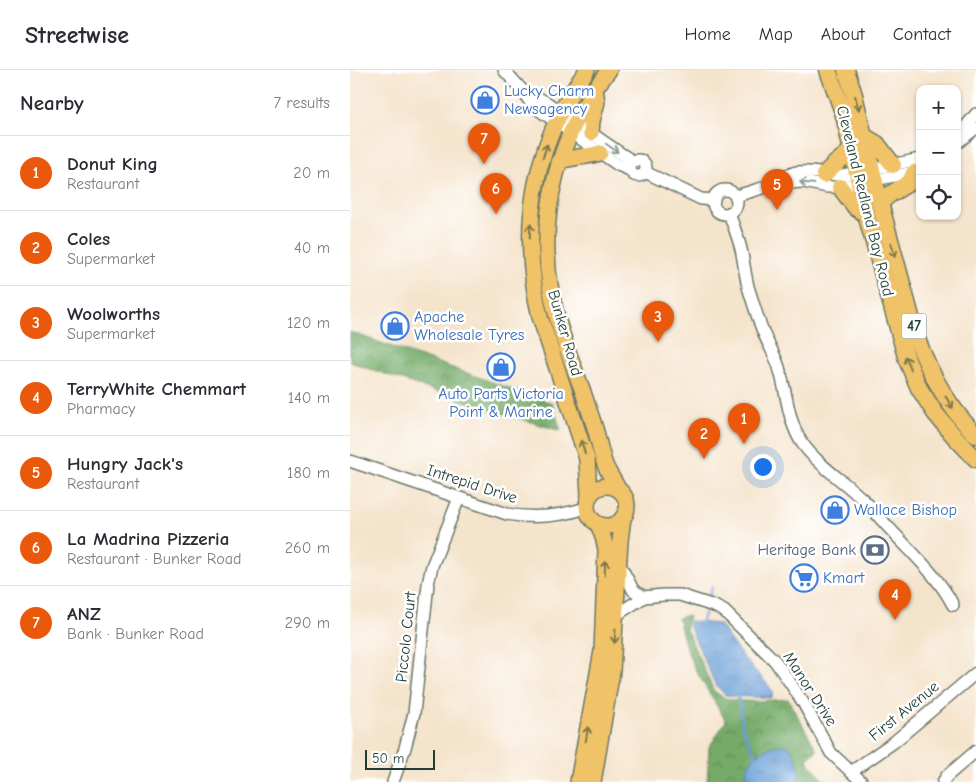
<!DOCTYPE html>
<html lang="en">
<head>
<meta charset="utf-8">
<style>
	:root { --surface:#fff; --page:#f2f2f3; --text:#2b2b33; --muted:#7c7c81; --line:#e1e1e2; --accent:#ea580c }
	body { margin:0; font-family:"Comic Neue",sans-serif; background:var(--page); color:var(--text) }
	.controls { position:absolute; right:15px; top:15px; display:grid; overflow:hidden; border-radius:10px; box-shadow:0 1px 4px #0004 }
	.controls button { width:45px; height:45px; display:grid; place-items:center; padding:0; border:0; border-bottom:1px solid var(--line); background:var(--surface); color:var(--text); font:25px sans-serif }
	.scale { position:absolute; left:15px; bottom:12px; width:70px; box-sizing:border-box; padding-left:5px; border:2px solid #1f3d34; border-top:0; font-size:14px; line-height:18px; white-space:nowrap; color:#1f3d34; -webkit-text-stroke:4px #fff; paint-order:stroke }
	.you { position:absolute; left:412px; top:396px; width:18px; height:18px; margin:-12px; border:4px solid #fff; border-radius:50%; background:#1a73e8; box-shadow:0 0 0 8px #1a73e833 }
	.badge { display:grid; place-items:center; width:32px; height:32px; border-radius:50%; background:var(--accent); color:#fff; font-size:16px; font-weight:700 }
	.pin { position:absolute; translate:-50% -41px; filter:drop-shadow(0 1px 2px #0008) }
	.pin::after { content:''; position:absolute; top:26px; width:18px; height:15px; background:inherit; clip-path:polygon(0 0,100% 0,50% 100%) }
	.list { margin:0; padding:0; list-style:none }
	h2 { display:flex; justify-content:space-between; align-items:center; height:65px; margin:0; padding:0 20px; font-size:21px }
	h2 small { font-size:16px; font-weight:400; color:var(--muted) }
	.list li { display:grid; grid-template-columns:32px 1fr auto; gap:15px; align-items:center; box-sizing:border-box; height:75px; padding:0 20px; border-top:1px solid var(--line) }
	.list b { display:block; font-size:19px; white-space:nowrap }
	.list p { margin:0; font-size:16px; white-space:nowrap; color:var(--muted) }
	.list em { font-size:16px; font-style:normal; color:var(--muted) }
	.icon { flex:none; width:28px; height:28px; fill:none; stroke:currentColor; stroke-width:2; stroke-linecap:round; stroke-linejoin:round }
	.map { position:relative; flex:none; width:626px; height:712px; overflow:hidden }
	header { display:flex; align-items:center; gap:30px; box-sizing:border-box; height:70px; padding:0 25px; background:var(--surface); border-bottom:1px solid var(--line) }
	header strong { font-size:24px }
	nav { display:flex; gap:28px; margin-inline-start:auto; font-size:18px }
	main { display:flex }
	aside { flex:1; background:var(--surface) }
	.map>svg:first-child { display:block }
</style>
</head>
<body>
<header>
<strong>Streetwise</strong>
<nav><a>Home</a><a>Map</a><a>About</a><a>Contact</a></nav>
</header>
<main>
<aside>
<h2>Nearby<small>7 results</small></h2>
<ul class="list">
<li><span class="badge">1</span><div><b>Donut King</b><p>Restaurant</p></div><em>20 m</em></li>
<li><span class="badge">2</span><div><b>Coles</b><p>Supermarket</p></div><em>40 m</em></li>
<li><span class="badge">3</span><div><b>Woolworths</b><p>Supermarket</p></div><em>120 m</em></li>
<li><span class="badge">4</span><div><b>TerryWhite Chemmart</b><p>Pharmacy</p></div><em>140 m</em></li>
<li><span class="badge">5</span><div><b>Hungry Jack's</b><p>Restaurant</p></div><em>180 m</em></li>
<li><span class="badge">6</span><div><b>La Madrina Pizzeria</b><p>Restaurant · Bunker Road</p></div><em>260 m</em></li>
<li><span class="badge">7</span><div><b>ANZ</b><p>Bank · Bunker Road</p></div><em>290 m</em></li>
</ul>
</aside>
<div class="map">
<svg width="626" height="712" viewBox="0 0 626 712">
	<defs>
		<pattern id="forest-crowns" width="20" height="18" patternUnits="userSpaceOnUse" patternTransform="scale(1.25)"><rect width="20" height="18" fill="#74aa67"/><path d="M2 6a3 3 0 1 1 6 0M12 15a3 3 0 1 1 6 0" fill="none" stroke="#5f8c56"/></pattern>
		<pattern id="water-ripples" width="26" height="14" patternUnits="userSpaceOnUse" patternTransform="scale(1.25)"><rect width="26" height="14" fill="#6b9fd7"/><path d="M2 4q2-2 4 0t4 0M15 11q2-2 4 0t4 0" fill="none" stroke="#5783af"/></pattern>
	</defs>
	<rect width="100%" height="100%" fill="#fff"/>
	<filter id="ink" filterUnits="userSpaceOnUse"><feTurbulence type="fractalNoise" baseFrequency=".02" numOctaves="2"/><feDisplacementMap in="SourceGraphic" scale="10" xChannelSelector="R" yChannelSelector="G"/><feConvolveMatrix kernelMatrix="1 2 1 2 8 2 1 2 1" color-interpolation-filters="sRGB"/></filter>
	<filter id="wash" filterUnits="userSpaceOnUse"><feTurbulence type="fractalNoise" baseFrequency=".0096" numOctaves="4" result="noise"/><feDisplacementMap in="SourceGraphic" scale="20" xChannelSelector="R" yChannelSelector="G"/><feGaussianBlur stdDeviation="1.12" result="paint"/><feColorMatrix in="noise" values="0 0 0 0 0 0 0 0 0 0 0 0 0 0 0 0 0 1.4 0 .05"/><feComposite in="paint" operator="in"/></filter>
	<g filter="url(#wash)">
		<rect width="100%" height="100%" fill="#f5e4cc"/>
		<g fill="url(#forest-crowns)" stroke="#4a744e">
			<polygon points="0,262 202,333 211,361 134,338 0,292"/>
			<path d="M334,546H339L336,559L364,621C367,623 371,626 374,628C393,634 419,630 438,629L467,680L457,690L475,712H449V702L409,682L401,690L394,712H357L359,677L376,651L345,599L336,578L328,548Z"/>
		</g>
		<g fill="url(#water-ripples)" stroke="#456e86">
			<path d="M340,551L369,554C379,568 388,582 400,595C408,604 417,612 423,622L422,627L419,628L381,626L375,625L365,614L339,556Z"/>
			<path d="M427,675L439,676C447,687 450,699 449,712H394C397,689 406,682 427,675Z"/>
		</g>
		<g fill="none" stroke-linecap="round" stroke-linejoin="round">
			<g stroke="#6b9fd7" stroke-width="2.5">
				<polyline points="358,530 362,517"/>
				<polyline points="351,554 356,538"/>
				<polyline points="385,624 389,630 393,659 406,687"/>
			</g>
		</g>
	</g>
	<g filter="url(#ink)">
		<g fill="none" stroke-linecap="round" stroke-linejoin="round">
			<g stroke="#6a7769" stroke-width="14">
				<g id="minor">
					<polyline points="154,0 172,20 180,32 189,40 268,95 280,100"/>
					<polyline points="174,21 196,32 273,85 284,92"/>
					<polyline points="607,64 617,55 626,44"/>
					<polyline points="607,73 626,58"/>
					<circle cx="288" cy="98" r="8"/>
					<polyline points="295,102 351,129 364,130"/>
					<polyline points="423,114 453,112 478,117 490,117 569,101"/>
					<circle cx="375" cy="132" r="12"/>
					<path d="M386,126C398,122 411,119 423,114C432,110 436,104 447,102C463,100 478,106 493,105L570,89"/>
					<path d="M379,143C383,155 388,167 391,179C394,192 395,206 399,220C404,235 408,251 415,266C420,278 427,288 430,301C437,324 438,352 452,373C467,394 492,410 510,427C522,437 530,449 541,460C563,484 588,506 603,535"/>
					<path d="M0,391L157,444C183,449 211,446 236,438"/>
					<polyline points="269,493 281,516 283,520 294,527"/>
					<polyline points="266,545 294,527 313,525 330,525 364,536 374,541 425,591 441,614 454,634 481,683 512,712"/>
					<polyline points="501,702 544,672 626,603"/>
					<polyline points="43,712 55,678 64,643 78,514 82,496 109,428"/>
					<polyline points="593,712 597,706 626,681"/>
				</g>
			</g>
			<g stroke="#6a7769" stroke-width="18">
				<g id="major">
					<path d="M237,0C183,74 169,158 190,247L237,389L239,425"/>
					<path d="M259,0C209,62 187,143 201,221C207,255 220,287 232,319C236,331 240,343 244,355C248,367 250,380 254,392C257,402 264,410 268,419"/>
					<polyline points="241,63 242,51 247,32 245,18"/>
					<path d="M209,91C223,87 236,87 250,83"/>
					<circle cx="257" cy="436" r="20"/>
					<polyline points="228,712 252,581 256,479 253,467 248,454"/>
					<polyline points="243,712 262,601 270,471 273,447"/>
				</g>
			</g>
			<g stroke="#6a7769" stroke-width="19">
				<g id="highway">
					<polyline points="478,0 494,45 516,144 557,290 569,318 585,343 604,366 626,389"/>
					<path d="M496,0L504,25L530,133L567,269C580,304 599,338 626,365"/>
					<polyline points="515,67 527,74 543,95"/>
					<path d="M474,105C482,95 492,89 502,80"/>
					<polyline points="490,117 506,138 516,144"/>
					<polyline points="530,133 539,125 560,112 564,103"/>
				</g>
			</g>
			<use href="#minor" stroke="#fff" stroke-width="11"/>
			<use href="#major" stroke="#f0c369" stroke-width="15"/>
			<use href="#highway" stroke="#f0c369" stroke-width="16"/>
		</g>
		<defs><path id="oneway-shaft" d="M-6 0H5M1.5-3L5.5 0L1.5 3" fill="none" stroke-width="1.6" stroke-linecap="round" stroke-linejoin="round" transform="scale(1.25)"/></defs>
		<g stroke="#7d794c">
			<use href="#oneway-shaft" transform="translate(507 33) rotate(75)"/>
			<use href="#oneway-shaft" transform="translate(195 81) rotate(-72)"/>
			<use href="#oneway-shaft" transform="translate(180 161) rotate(-88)"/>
			<use href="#oneway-shaft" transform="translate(543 180) rotate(75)"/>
			<use href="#oneway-shaft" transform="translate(558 293) rotate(-112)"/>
			<use href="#oneway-shaft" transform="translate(599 332) rotate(58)"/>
			<use href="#oneway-shaft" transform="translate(233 377) rotate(-107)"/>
			<use href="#oneway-shaft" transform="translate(255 498) rotate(-88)"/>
			<use href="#oneway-shaft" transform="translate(265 566) rotate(94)"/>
			<use href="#oneway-shaft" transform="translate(237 664) rotate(-80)"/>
		</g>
		<g stroke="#8f9e9a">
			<use href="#oneway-shaft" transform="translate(262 78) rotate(35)"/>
			<use href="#oneway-shaft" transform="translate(457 113) rotate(-173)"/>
		</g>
	</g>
	<defs>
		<g id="shop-ring" transform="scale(1.4375)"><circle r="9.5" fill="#fff" stroke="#3f7fe0" stroke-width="1.5"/><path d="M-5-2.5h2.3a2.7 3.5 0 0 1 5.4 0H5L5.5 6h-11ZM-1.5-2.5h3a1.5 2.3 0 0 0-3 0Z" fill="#3f7fe0"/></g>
		<g id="bank-ring" transform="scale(1.4375)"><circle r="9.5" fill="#fff" stroke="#5c6f8a" stroke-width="1.5"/><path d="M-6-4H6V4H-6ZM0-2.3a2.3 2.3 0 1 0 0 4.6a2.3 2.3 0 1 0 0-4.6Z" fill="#5c6f8a"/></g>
		<g id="supermarket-ring" transform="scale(1.4375)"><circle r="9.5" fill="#fff" stroke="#3f7fe0" stroke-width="1.5"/><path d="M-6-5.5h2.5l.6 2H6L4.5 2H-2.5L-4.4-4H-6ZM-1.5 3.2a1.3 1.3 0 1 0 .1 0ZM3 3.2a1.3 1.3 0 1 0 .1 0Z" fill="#3f7fe0"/></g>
	</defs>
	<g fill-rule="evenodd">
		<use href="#shop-ring" x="135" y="30"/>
		<use href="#shop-ring" x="45" y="256"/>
		<use href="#shop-ring" x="151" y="297"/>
		<use href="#shop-ring" x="485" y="440"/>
		<use href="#bank-ring" x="525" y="480"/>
		<use href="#supermarket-ring" x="454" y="508"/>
	</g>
	<g text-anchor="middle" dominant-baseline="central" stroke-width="5" stroke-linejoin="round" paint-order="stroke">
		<rect fill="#fff" stroke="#627771" stroke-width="1" x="551.5" y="243.5" width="25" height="25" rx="4"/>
		<g font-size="15" font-weight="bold" fill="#1f3d34">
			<text x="564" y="256">47</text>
		</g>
		<g font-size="16" fill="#366cbe" stroke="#fff" text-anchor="start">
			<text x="154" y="21">Lucky Charm<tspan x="154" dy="18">Newsagency</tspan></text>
			<text x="64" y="247">Apache<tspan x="64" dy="18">Wholesale Tyres</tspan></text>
			<text x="151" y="324" text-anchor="middle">Auto Parts Victoria<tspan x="151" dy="18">Point &amp; Marine</tspan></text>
			<text x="504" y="440">Wallace Bishop</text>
			<text x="473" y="508">Kmart</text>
		</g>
		<g font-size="16" fill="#1f3d34" stroke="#fff">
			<text transform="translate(515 131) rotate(76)">Cleveland Redland Bay Road</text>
			<text transform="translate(215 263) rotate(74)">Bunker Road</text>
			<text transform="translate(122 414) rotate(18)">Intrepid Drive</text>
			<text transform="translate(56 567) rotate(-84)">Piccolo Court</text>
			<text transform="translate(460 619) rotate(57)">Manor Drive</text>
			<text transform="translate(554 641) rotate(-39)">First Avenue</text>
		</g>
		<g font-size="16" fill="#4e5e75" stroke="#fff" text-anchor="end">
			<text x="506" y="480">Heritage Bank</text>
		</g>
	</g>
</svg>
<div class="controls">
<button>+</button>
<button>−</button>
<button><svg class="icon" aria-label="locate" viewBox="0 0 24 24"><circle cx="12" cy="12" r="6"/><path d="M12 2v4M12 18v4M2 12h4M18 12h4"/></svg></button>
</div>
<div class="scale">50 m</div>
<div class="you"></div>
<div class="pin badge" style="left:394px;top:374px">1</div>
<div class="pin badge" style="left:354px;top:389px">2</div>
<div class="pin badge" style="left:308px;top:272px">3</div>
<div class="pin badge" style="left:545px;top:550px">4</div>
<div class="pin badge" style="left:427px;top:140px">5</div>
<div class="pin badge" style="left:146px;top:144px">6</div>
<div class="pin badge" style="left:134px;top:94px">7</div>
</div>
</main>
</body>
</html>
